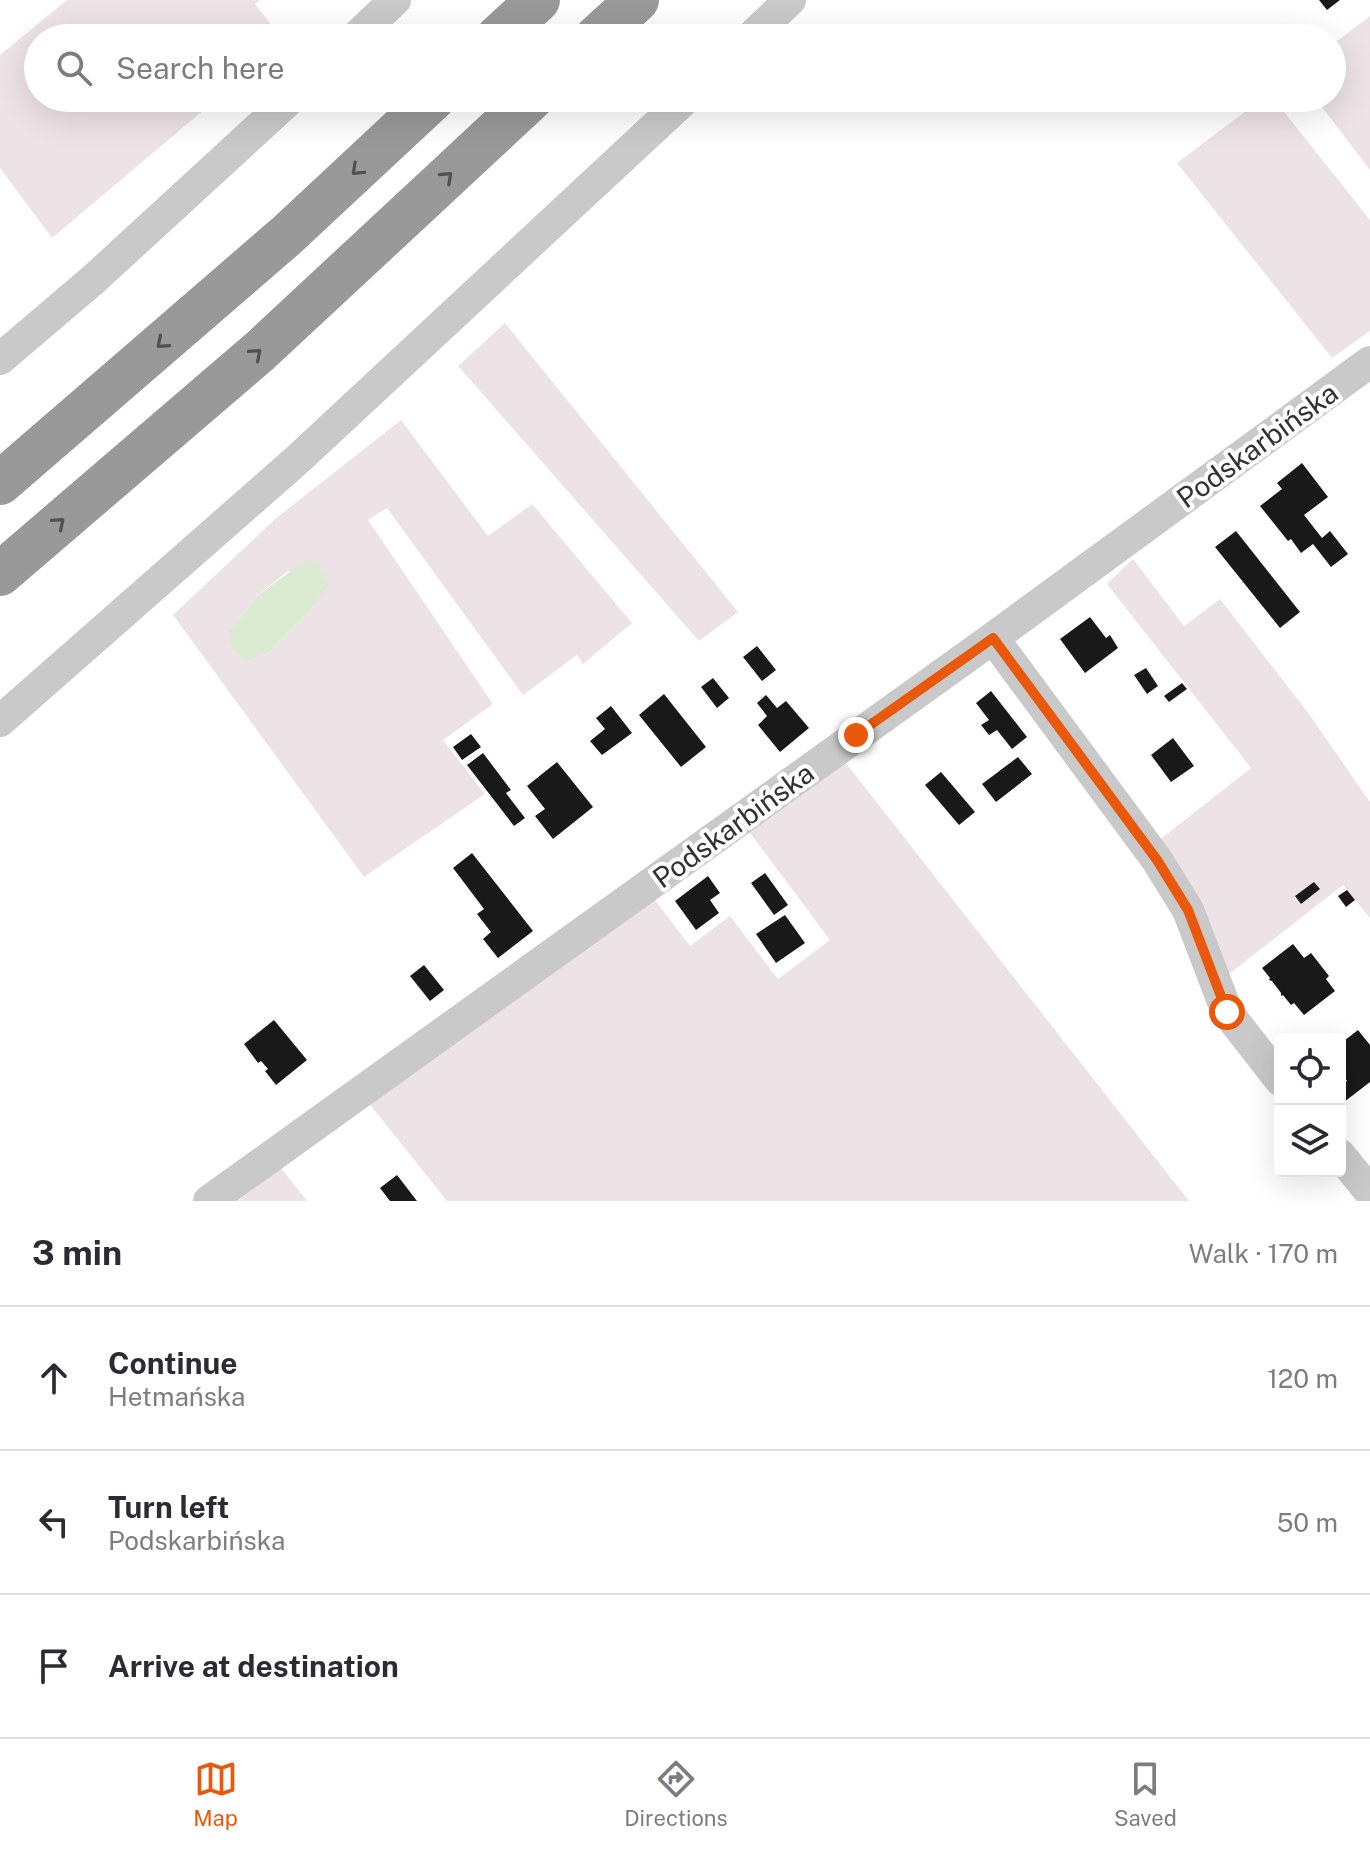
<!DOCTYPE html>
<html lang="en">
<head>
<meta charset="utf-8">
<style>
	:root { --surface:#fff; --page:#f2f2f3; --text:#2b2b33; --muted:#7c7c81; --line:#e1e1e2; --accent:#ea580c }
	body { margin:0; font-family:"Public Sans",sans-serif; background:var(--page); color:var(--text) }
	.controls { position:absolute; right:24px; bottom:24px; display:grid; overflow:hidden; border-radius:8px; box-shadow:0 8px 32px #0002 }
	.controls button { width:72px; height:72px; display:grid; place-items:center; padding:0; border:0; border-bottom:2px solid var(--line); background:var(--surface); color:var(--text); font:40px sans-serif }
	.stop { position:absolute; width:24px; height:24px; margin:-18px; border:6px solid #ea580c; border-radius:50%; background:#fff }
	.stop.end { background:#ea580c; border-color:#fff; box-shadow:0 2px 8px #0008 }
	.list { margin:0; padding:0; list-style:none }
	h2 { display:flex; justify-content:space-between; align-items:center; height:104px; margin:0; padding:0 32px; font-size:34px }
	h2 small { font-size:26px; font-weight:400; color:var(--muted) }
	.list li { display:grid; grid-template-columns:52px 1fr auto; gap:24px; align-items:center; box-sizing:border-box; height:144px; padding:0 32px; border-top:2px solid var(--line) }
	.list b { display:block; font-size:30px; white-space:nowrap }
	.list p { margin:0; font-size:26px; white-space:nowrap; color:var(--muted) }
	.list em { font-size:26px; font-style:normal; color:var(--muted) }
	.icon { flex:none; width:44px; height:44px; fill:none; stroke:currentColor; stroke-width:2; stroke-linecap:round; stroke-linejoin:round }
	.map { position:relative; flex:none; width:1370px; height:1201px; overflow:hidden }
	.search { position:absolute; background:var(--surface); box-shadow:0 8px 32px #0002; left:24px; right:24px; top:24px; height:88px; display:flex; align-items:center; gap:20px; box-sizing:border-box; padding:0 28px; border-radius:44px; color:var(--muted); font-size:30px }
	.sheet { height:536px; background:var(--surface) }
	nav { display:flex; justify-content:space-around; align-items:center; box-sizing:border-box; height:112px; border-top:2px solid var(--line); background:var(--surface); font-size:22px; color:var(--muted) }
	nav a { display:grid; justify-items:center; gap:4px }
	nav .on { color:var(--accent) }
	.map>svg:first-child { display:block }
</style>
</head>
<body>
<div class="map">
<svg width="1370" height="1201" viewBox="0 0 1370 1201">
	<rect width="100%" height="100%" fill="#fff"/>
	<g fill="#ede2e5" fill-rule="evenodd">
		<polygon points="67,0 260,0 255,4 282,38 38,38 38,98 218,98 52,238 0,168 0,55"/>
		<polygon points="1370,16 1370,170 1315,98 1332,98 1332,45"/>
		<polygon points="1263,98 1273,98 1370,220 1370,331 1332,358 1177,163"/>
		<polygon points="505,323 738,612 699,641 458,366"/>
		<path d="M401,420L488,536L532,504L632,623L583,664L577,655L523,695L387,508L368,520L493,704L443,740L485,794L364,877L173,615L275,519ZM288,571L330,582L310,611L270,651L229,630L245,613L257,596Z"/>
		<polygon points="1133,559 1184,626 1220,599 1309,714 1370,802 1370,918 1343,885 1229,974 1158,841 1251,768 1107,584"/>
		<polygon points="842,758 1189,1201 447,1201 368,1102 654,899 690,946 730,916 778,979 830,940 747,829"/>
		<polygon points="281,1168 307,1201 237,1201"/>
	</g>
	<path fill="#daebd1" d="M304,561H315L330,583L310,611L270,651L245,661C233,652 229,644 229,630L245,613L257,596Z"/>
	<g fill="#191919">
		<polygon points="1319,0 1340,0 1327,10"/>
		<polygon points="1302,463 1328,497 1304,515 1322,538 1330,531 1348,554 1331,567 1313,544 1301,553 1291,539 1288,541 1260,506 1282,489 1277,483"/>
		<polygon points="1236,531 1300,612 1280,628 1215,547"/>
		<polygon points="1090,617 1106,638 1110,635 1118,648 1085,673 1060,639"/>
		<polygon points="757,646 776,670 762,681 743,657"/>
		<polygon points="1146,668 1158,686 1147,694 1134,675"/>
		<polygon points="713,678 729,698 717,708 701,687"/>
		<polygon points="1182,683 1187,689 1169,702 1164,696"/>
		<polygon points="991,691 1027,737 1012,749 997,730 989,735 981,725 989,720 976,703"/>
		<polygon points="664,694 706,747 681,767 639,715"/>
		<polygon points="766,695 777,708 786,701 809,728 780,752 758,725 767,716 757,703"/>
		<polygon points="611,706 632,733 602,755 590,741 605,729 596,718"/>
		<polygon points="471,734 481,747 462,760 453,747"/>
		<polygon points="1173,738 1194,766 1171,782 1151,755"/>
		<polygon points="483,753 511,790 506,793 525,818 514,826 467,765"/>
		<polygon points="1018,757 1032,774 996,802 982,784"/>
		<polygon points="557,762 593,807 553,839 535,816 545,809 527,786"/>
		<polygon points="941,772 975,812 959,825 925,785"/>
		<polygon points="472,853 533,931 498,958 483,939 491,932 477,914 484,909 453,868"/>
		<polygon points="765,873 788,905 774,915 751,883"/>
		<polygon points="708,876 720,893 710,900 719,913 696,930 675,901"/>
		<polygon points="1314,882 1320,889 1301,904 1295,896"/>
		<polygon points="1347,890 1355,900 1346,907 1338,896"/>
		<polygon points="785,915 805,943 776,963 756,934"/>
		<polygon points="1293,944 1304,958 1311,953 1329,976 1326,979 1335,991 1304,1015 1294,1003 1291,1005 1283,995 1281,996 1281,993 1272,981 1269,980 1270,978 1262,968"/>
		<polygon points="424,965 444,990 430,1001 410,976"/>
		<polygon points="274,1020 307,1060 276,1085 265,1071 268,1069 261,1061 258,1063 244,1044"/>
		<polygon points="1358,1030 1370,1045 1370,1082 1344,1102 1340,1097 1340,1086 1347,1081 1340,1071 1340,1044"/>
		<polygon points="397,1175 417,1201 390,1201 380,1188"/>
	</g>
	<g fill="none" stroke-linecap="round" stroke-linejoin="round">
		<g stroke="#c9c9c9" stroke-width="32">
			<polyline points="355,38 395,0"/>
			<polyline points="750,38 790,0"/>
			<polyline points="0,359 94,279 291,98"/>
			<polyline points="993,638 1157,860 1188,910 1227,1012 1280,1080"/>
			<polyline points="0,721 297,460 686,98"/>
			<polyline points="1340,1155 1370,1192"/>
			<polyline points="209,1201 993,638 1370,362"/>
		</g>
		<g stroke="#999" stroke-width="44">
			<polyline points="497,38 538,0"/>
			<polyline points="596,38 637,0"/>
			<polyline points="0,483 286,236 434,98"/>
			<polyline points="0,574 260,351 532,98"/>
		</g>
	</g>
	<defs><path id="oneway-chevron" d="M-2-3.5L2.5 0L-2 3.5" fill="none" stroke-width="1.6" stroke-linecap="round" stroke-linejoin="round" transform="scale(2)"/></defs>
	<g stroke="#515151">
		<use href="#oneway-chevron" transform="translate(357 170) rotate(137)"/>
		<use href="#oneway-chevron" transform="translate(447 177) rotate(-43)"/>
		<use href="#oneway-chevron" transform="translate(162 343) rotate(139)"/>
		<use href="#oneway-chevron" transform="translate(256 354) rotate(-41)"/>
		<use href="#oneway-chevron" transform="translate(59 523) rotate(-41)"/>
	</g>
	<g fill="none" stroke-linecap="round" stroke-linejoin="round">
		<polyline stroke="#ea580c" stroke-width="10" points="856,735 993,638 1157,860 1188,910 1227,1012"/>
	</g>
	<g text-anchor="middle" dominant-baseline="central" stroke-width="8" stroke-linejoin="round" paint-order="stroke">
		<g font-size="28" fill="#323232" stroke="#fff">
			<text transform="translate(1257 445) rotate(-36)">Podskarbińska</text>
			<text transform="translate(733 825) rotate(-36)">Podskarbińska</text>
		</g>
	</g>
</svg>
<div class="controls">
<button><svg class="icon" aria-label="locate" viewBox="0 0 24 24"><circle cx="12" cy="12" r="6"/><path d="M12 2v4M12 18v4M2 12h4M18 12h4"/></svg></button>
<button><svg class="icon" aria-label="layers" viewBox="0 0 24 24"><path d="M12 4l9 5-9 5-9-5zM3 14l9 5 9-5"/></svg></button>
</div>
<div class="stop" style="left:1227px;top:1012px"></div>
<div class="stop end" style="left:856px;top:735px"></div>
<div class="search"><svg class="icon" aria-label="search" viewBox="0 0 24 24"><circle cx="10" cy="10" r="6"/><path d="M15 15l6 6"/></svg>Search here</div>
</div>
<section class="sheet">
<h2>3 min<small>Walk · 170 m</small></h2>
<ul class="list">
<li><svg class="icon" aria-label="ahead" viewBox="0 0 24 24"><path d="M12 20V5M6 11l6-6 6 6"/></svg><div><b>Continue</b><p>Hetmańska</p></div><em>120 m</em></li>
<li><svg class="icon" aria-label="left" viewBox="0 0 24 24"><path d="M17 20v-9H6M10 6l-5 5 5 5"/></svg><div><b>Turn left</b><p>Podskarbińska</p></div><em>50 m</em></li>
<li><svg class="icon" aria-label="arrive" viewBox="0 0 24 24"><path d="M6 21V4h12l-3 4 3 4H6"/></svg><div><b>Arrive at destination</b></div></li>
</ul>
</section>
<nav>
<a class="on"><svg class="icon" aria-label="map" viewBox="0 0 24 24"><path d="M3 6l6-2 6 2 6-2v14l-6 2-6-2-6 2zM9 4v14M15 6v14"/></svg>Map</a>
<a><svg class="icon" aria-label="directions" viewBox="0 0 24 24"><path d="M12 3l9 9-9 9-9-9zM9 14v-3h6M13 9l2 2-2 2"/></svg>Directions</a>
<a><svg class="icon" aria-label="saved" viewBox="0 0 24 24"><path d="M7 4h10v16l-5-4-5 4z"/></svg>Saved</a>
</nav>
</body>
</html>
